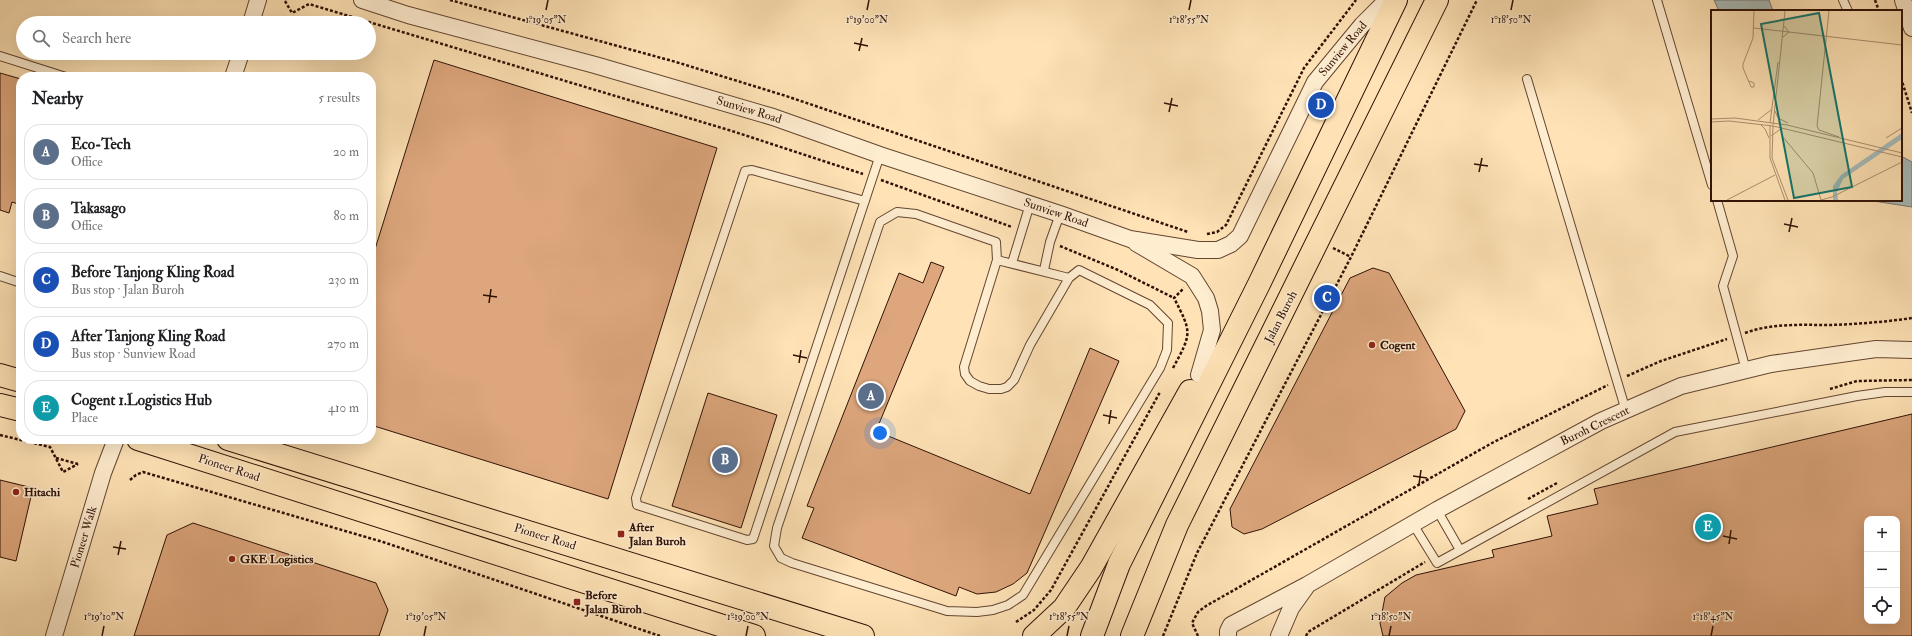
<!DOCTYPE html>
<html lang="en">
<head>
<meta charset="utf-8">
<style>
	:root { --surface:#fff; --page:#f2f2f2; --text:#202124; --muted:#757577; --line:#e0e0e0; --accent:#7c3aed }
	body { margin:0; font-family:"IM FELL Double Pica",serif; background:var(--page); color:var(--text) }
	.controls { position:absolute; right:12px; bottom:12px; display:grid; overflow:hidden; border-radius:8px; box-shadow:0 4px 16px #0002 }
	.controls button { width:36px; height:36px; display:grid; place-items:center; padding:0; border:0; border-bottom:1px solid var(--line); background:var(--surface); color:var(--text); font:20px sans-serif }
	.you { position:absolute; left:880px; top:433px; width:14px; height:14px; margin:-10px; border:3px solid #fff; border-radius:50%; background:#1a73e8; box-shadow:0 0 0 6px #1a73e833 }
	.badge { display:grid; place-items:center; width:26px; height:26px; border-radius:50%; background:var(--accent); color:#fff; font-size:13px; font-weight:700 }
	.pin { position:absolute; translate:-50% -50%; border:2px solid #fff; box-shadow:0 1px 4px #0006 }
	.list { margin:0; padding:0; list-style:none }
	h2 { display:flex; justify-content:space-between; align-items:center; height:52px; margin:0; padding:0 16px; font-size:17px }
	h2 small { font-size:13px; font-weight:400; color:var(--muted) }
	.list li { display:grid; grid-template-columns:26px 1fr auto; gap:12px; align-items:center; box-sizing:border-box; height:56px; margin:0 8px 8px; padding:0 8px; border:1px solid var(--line); border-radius:16px }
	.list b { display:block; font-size:15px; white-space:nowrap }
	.list p { margin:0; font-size:13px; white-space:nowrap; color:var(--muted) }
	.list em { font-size:13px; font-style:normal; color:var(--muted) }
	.icon { flex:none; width:22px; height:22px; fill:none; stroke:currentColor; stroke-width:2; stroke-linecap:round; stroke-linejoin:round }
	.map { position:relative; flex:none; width:1912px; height:636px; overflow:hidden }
	.search { position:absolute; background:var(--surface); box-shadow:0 4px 16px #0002; left:16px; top:16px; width:360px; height:44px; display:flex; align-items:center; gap:10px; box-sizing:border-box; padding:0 14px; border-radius:22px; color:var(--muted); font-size:15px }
	.panel { position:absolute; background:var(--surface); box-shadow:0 4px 16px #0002; left:16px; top:72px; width:360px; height:372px; border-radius:16px }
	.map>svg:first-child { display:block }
</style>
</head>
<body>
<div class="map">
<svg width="1912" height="636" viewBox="0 0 1912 636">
	<rect width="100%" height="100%" fill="#ffe3b6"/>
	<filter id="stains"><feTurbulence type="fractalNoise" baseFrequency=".005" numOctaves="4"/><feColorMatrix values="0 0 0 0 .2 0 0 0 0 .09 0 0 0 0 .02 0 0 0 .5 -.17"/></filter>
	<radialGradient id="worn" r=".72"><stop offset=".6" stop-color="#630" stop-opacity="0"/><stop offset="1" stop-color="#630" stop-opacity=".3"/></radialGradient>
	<g fill="#a7bbba" stroke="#777772">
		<polygon points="1714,0 1769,0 1773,11 1719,11"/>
		<polygon points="1901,156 1912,162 1912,207 1867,200 1901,200"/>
	</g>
	<g fill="#dda67c" stroke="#2f1105" fill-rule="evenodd">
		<polygon points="434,60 717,148 608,499 371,425 371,262"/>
		<polygon points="0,73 21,79 21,205 12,202 9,213 0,210"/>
		<polygon points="931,262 944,267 876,431 1030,494 1090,348 1119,361 1027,573 1013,584 996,592 977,594 959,587 956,596 802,538 814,508 807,506 899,273 923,283"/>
		<polygon points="1373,268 1389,273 1465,411 1456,429 1262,529 1244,534 1232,527 1230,509 1350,278"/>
		<polygon points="708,393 777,415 741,528 672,506"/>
		<path d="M1912,414V636H1383L1380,623L1385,597L1402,583L1416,575L1494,557L1492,550L1552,536L1547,516L1598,504L1594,489ZM1867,519H1897V621H1867Z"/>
		<polygon points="0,480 33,488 16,561 0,557"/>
		<polygon points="193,523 376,583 388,610 379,636 134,636 167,535"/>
	</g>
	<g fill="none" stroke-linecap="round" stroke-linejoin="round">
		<g stroke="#634631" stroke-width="10">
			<g id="service">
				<polyline points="1657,0 1712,185"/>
				<polyline points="1843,0 1848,11"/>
				<polyline points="0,56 66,77"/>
				<polyline points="1527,79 1626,411"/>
				<polyline points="1717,200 1733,256 1723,286 1746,370"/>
				<polyline points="865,201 752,170 745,171 636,498 637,505 747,540 753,539 880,155"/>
				<polyline points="997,260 964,367 965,374 970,381 979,386 989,389 1001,389 1007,387 1014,380 1030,345 1069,278 1079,270 1150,305 1168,323 1167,350 1160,368 1023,595 1008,605 993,610 977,612 947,611 792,563 781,558 774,546 777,528 880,222 897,212 916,214 996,242 997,260 1069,278"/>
				<polyline points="1012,263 1030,204"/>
				<polyline points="1044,270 1050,242 1060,214"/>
				<polyline points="0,276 21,283"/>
				<polyline points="1437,510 1460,550"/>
				<polyline points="1413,524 1437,563 1675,432 1857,396 1885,392 1912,392"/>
			</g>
		</g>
		<g stroke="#634631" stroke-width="18">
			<g id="minor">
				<polyline points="362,0 408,15 595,65 773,117 880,155 1060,214 1130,239 1198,250 1218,250 1231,244 1240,236 1315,82 1362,25 1387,0"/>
				<polyline points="1903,0 1912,28"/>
				<polyline points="251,23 258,0"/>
				<polyline points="233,77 241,53"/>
				<polyline points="1136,243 1192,276 1206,298 1210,311 1212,330 1199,375"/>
				<polyline points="54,636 103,473 116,439"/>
				<polyline points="1228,636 1228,631 1231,625 1307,585 1437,510 1601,421 1681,386 1771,364 1876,349 1912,350"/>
				<polyline points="1279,636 1291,608 1306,587"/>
			</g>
		</g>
		<g stroke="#2f1105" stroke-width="24">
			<g id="primary">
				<polyline points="0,375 21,381"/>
				<polyline points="0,405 21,410"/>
				<polyline points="138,439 754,636"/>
				<polyline points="228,439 863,636"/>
				<polyline points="1034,636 1064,608 1091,568 1190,391"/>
				<polyline points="1092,636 1119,564 1259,284 1396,0"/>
				<polyline points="1132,636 1177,525 1437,0"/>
			</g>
		</g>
		<g stroke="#2f1105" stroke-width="2.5" stroke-dasharray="3 2" stroke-linecap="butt">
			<polyline points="450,0 676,62 786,96 1188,232"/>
			<polyline points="1875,0 1879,11"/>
			<polyline points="285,1 292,13 309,4 732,131 863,174"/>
			<polyline points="1901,78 1912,113"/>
			<polyline points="881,180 1012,227"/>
			<polyline points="1207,234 1217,232 1226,225 1304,68 1356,0"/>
			<polyline points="1060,246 1118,270 1174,298"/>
			<polyline points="1333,248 1351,257"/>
			<path d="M1745,333C1772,323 1801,325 1830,325C1857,324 1885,322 1912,318"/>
			<path d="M1173,368C1192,333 1192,333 1174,298L1184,288"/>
			<polyline points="1627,376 1661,361 1727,339"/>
			<polyline points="1830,389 1857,381 1912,380"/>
			<polyline points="0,435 50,447 63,472 78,464"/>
			<polyline points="56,458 78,464"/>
			<polyline points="130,480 136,475 143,472 383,542 660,636"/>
			<polyline points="1528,499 1557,483"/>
			<polyline points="1016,622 1034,610 1051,590 1160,392"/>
			<polyline points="1163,636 1197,553 1351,257 1477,0"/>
			<polyline points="1198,636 1192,623 1198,612 1206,606 1492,443 1608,385"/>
			<polyline points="1306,636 1308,632 1425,562"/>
		</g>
		<use href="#service" stroke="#ffedd0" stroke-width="8"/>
		<use href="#minor" stroke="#ffedd0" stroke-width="16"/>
		<use href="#primary" stroke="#ffe3b6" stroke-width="22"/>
	</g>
	<path fill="none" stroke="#2f1105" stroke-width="1.5" d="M546,10L548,0M867,10L869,0M1189,10L1191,0M1511,10L1513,0M854,43L868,46M859,51L862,38M1164,103L1178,106M1169,112L1172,98M1474,164L1488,166M1479,172L1482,158M1784,224L1798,227M1789,232L1792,218M483,295L497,297M489,303L491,289M793,355L807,358M799,363L801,350M1103,415L1117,418M1109,424L1111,410M1413,476L1427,478M1419,484L1421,470M1723,536L1737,539M1729,544L1731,530M113,547L126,549M118,555L121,541M102,636L104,626M424,636L426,626M746,636L748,626M1067,636L1069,626M1389,636L1391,626M1711,636L1713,626"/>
	<g fill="#8f2418" stroke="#ffedd0" stroke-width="1.5">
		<circle cx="1372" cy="345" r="4"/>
		<circle cx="16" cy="492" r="4"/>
		<rect x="617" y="530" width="8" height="8" rx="2"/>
		<circle cx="232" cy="559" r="4"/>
		<rect x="573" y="598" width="8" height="8" rx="2"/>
	</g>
	<g text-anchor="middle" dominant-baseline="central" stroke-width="3" stroke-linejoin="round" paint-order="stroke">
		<g font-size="12" fill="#2f1105" stroke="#ffedd0">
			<text transform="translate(1343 49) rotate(-50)">Sunview Road</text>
			<text transform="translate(749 110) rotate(17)">Sunview Road</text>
			<text transform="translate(1056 213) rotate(19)">Sunview Road</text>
			<text transform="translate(1281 317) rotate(-63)">Jalan Buroh</text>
			<text transform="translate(1595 426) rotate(-26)">Buroh Crescent</text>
			<text transform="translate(229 468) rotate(18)">Pioneer Road</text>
			<text transform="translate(84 537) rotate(-73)">Pioneer Walk</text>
			<text transform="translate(545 537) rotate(17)">Pioneer Road</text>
		</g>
		<g font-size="12" font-weight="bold" fill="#2f1105" stroke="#ffedd0" text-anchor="start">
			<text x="1380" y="345">Cogent</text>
			<text x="24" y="492">Hitachi</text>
			<text x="629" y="527">After<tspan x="629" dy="14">Jalan Buroh</tspan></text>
			<text x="240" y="559">GKE Logistics</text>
			<text x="585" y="595">Before<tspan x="585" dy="14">Jalan Buroh</tspan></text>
		</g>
	</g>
	<g transform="translate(1711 10)">
		<rect width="191" height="191" fill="#ffe3b6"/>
		<path d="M191,123V129L132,169L126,182L127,190H122V176L130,165Z" fill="#a7bbba"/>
		<path fill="none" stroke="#ac8f6f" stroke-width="1" d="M118,1L106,116L108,120L128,127M43,18L191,35M72,27L78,22L73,16M38,71L43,73V77H40L32,58V54L42,28L43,1M64,101L67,108L77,113M0,109L24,108L76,115L191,143M47,110L60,100M0,112L18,111L62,116L191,147M59,113L67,52M50,115L54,119L58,128M59,115V148L74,190M62,115L74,1M62,116L61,148L77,190M60,126L71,118M71,126L102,163L110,190M175,128L191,118M16,190L64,165M110,190L121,187L191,152"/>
		<path fill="#0f766e" fill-opacity="0.15" stroke="#0f766e" stroke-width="2" d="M108,3L141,177L83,188L50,14Z"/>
		<rect width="191" height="191" fill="none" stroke="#2f1105" stroke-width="2"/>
	</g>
	<g font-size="10" text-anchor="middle" fill="#2f1105" stroke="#ffedd0" stroke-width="3" stroke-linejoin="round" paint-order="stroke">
		<text x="546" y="23">1°19'05"N</text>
		<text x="867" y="23">1°19'00"N</text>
		<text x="1189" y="23">1°18'55"N</text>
		<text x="1511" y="23">1°18'50"N</text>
		<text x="104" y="620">1°19'10"N</text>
		<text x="426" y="620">1°19'05"N</text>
		<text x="748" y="620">1°19'00"N</text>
		<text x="1069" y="620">1°18'55"N</text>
		<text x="1391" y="620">1°18'50"N</text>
		<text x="1713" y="620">1°18'45"N</text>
	</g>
	<rect width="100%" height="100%" filter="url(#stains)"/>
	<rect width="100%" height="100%" fill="url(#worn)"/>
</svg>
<div class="controls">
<button>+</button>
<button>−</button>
<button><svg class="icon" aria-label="locate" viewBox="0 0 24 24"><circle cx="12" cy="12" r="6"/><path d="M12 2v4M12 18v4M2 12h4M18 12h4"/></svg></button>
</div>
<div class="you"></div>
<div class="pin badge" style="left:871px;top:396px;background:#5c6f8a">A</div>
<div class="pin badge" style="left:725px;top:460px;background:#5c6f8a">B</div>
<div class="pin badge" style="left:1327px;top:298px;background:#1a4fb4">C</div>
<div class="pin badge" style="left:1321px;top:105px;background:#1a4fb4">D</div>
<div class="pin badge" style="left:1708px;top:527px;background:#0f9aa8">E</div>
<div class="search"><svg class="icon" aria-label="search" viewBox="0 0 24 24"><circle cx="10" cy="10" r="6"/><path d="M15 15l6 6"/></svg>Search here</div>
<section class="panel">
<h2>Nearby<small>5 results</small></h2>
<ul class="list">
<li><span class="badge" style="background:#5c6f8a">A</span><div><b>Eco-Tech</b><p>Office</p></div><em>20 m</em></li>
<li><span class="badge" style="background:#5c6f8a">B</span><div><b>Takasago</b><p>Office</p></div><em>80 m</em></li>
<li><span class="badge" style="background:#1a4fb4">C</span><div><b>Before Tanjong Kling Road</b><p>Bus stop · Jalan Buroh</p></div><em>230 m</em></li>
<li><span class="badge" style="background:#1a4fb4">D</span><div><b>After Tanjong Kling Road</b><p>Bus stop · Sunview Road</p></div><em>270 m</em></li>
<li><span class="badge" style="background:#0f9aa8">E</span><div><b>Cogent 1.Logistics Hub</b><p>Place</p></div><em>410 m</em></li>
</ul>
</section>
</div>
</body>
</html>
